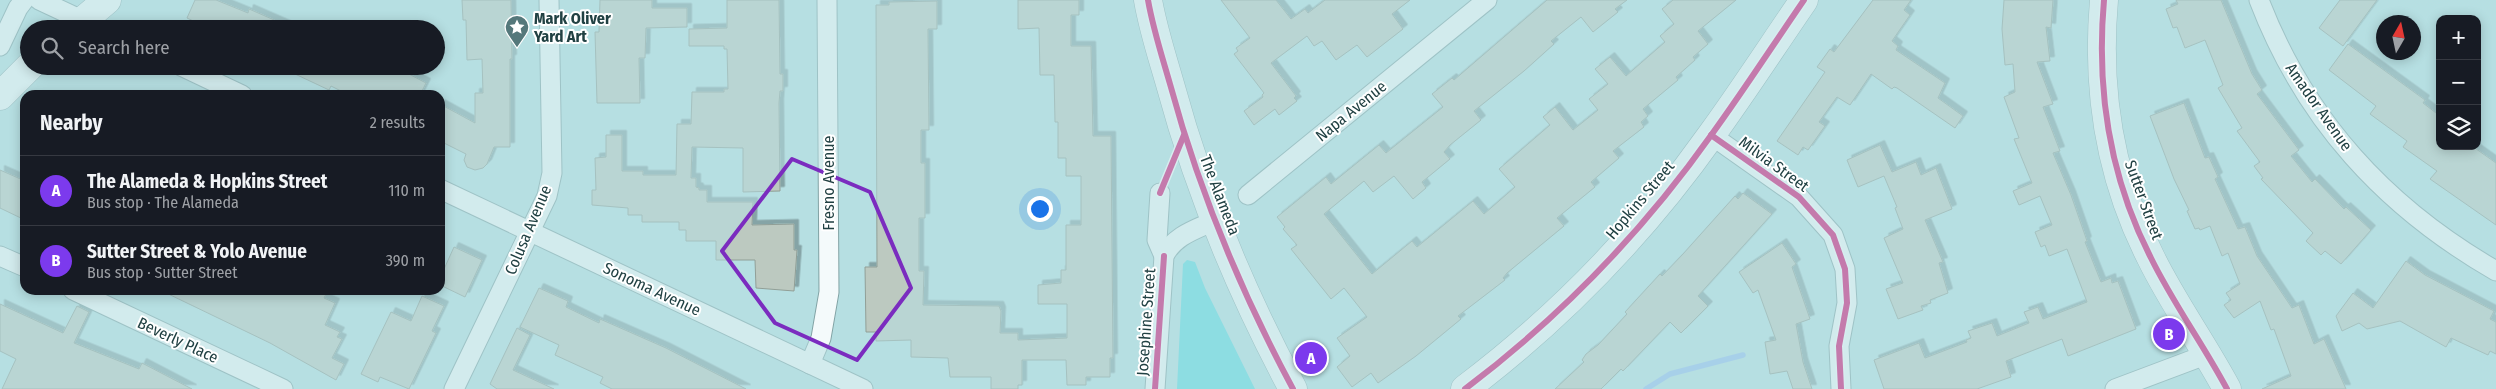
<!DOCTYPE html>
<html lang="en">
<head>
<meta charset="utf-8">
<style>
	:root { --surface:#171b24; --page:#20242c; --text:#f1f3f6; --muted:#9ea1a6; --line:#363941; --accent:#7c3aed }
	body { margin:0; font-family:"Fira Sans Condensed",sans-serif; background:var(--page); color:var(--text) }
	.controls { position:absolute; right:15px; top:15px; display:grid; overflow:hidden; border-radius:10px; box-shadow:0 2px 12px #0003 }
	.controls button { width:45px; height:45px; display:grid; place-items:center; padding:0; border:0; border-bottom:1px solid var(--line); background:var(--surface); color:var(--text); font:25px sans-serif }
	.compass { position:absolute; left:2376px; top:15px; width:45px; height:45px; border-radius:50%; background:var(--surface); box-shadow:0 2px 12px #0003; rotate:9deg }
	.you { position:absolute; left:1039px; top:208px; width:18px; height:18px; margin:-12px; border:4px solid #fff; border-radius:50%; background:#1a73e8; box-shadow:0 0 0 8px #1a73e833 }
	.badge { display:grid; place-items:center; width:32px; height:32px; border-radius:50%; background:var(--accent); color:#fff; font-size:16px; font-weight:700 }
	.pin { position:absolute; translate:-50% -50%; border:2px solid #fff; box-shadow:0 1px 5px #0006 }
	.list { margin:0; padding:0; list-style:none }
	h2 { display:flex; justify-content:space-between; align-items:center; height:65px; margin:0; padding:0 20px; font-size:21px }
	h2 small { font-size:16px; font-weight:400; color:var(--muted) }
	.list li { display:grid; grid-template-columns:32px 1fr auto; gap:15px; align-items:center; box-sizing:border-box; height:70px; padding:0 20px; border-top:1px solid var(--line) }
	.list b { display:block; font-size:19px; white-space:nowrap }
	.list p { margin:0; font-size:16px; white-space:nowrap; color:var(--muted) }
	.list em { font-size:16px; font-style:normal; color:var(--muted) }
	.icon { flex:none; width:28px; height:28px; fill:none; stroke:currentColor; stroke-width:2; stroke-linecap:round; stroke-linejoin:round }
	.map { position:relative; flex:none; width:2496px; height:389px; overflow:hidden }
	.search { position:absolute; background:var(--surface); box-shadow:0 2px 12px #0003; left:20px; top:20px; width:425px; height:55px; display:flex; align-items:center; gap:12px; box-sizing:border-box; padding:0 18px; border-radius:28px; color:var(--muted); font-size:19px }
	.panel { position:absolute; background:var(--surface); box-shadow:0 2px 12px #0003; left:20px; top:90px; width:425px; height:205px; border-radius:15px }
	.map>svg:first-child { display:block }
</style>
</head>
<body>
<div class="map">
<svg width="2496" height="389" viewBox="0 0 2496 389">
	<defs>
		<filter id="shadow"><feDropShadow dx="4.5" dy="-4.5" stdDeviation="0" flood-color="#0004"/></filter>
	</defs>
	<rect width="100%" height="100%" fill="#b6dfe2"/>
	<polygon fill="#5bdbe3" points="1187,260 1195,262 1205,288 1255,389 1177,389 1183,264"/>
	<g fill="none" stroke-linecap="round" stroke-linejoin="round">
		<polyline stroke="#96bff2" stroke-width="5.5" points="1646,389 1670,374 1743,355"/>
	</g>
	<g fill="#bcc9c0" stroke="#919f97" filter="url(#shadow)">
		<polygon points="195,0 216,0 248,13 249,9 295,29 210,29 187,18"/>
		<polygon points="462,0 511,0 512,59 510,59 510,147 494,147 487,164 483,168 475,170 467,167 464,160 466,154 440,141 440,104 475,123 475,93 483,93 482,59 467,60 466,20 463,20"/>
		<polygon points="600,0 652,0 652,8 687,8 687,27 646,28 645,58 639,58 640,103 597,103 595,32 599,32"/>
		<polygon points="727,0 779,0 780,74 783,74 783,91 780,91 779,103 780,191 743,192 743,148 692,147 691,178 696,178 696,187 699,188 699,190 707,190 707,202 753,202 752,225 794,224 794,250 797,250 794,291 756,288 755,260 716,260 716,241 686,241 686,230 679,230 679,222 642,222 642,215 628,215 628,208 592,205 592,190 596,190 595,158 606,157 606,135 622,135 622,171 643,171 643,175 676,175 677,124 691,124 692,92 724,92 724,89 728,89 727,49 724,49 724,46 689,46 689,29 727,28"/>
		<polygon points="1018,0 1079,0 1079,15 1071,15 1071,46 1091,46 1093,136 1111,136 1113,358 1110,358 1110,377 1086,377 1086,385 1067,385 1066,360 1022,360 1022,385 1018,385 1018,389 991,389 991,377 950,377 948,358 911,357 911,340 876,341 876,332 866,332 865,267 877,267 876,5 889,5 889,2 937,1 937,29 928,29 929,130 921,130 921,163 925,163 925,218 919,218 919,271 924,271 923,305 999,306 1001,311 1000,333 1018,333 1018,340 1067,338 1067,304 1038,304 1038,285 1061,283 1061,270 1066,270 1066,225 1081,225 1081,176 1066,176 1066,158 1058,158 1058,122 1055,122 1054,75 1040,75 1039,28 1018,29"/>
		<polygon points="1221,0 1276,0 1291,19 1305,9 1308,13 1325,0 1410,0 1392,14 1403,29 1367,57 1357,45 1336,60 1322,41 1314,46 1307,36 1271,63 1296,96 1294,98 1297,101 1279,115 1275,109 1254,125 1244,111 1263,97 1262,95 1264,93 1234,54 1238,51 1236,48 1250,38"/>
		<polygon points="1547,0 1627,0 1615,9 1618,12 1593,32 1581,17 1551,41 1554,44 1524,71 1474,111 1481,120 1450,145 1444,152 1450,159 1422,182 1426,188 1413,199 1394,176 1373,192 1364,181 1324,214 1372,274 1412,241 1417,247 1473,201 1484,214 1515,187 1499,169 1550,125 1543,117 1555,107 1573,130 1598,110 1589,99 1608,84 1595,69 1610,57 1626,76 1665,42 1660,36 1674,24 1662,9 1673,0 1736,0 1698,31 1708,44 1693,57 1695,60 1676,77 1678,80 1643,109 1648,116 1641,122 1644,127 1613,151 1619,158 1591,182 1595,187 1557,218 1564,226 1507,273 1503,278 1505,280 1458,316 1461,319 1416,356 1378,383 1371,373 1352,387 1337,367 1350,356 1337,338 1367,317 1344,288 1331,299 1291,249 1297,245 1283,229 1285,227 1277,217 1326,177 1331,184 1379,145 1386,153 1443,107 1432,94 1452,78 1454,80"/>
		<polygon points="1873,0 1911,0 1904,10 1910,15 1892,41 1898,46 1896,50 1945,83 1938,98 1963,116 1955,128 1897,88 1894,87 1892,89 1871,74 1850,105 1837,97 1819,122 1825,126 1808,150 1803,147 1798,155 1777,141 1825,72 1817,67 1830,49 1834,52"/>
		<polygon points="2004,0 2053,0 2051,28 2046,27 2050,61 2037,62 2053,104 2043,107 2060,151 2053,153 2071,195 2087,241 2085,242 2101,282 2111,278 2112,283 2118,281 2136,329 2068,356 2062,339 2006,361 2011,377 1977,389 1884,389 1874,360 1919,343 1925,358 1967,342 1966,340 1971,338 1968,331 1992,323 1997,336 2029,323 2024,312 2038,307 2043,319 2087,302 2067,249 2049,256 2045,245 2041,247 2035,232 2052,225 2040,196 2019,205 2013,191 2032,183 2014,139 2019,138 2004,97 2015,92 2013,64 2005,65 2002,29"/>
		<polygon points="2176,0 2221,0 2252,74 2262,90 2257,94 2299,150 2291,156 2312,182 2315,179 2344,209 2346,207 2371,230 2341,264 2325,251 2321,255 2306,241 2313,233 2261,179 2263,178 2254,166 2260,162 2237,131 2242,128 2218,88 2223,85 2205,40 2185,48 2177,27 2173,28 2166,9 2178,4"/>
		<polygon points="2340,0 2377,0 2343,46 2319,28"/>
		<polygon points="2348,44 2425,100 2423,103 2440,116 2440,146 2472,146 2496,163 2496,225 2430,179 2437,171 2403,147 2407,141 2370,114 2376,106 2329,70"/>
		<polygon points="278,66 410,66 407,73 426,83 420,95 349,95 331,86 329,90"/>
		<polygon points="2184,103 2205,158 2209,157 2218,177 2215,179 2238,229 2245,227 2257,256 2292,308 2299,305 2314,344 2324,339 2346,389 2262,389 2291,376 2274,329 2271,330 2260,301 2234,318 2224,305 2231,300 2226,293 2240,284 2228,253 2222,256 2210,226 2200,230 2199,228 2195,229 2187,211 2189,210 2174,179 2150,116"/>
		<polygon points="1880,145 1892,172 1916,162 1921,175 1936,168 1952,209 1925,220 1943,262 1939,263 1948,293 1930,300 1931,303 1921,306 1923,310 1898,319 1886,289 1903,283 1884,238 1903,229 1895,208 1897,207 1884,176 1858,187 1847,160"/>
		<polygon points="0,170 25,181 25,220 0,208"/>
		<polygon points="1743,193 1772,214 1698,296 1708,306 1681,333 1670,322 1623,371 1621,369 1601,389 1555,389 1584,362 1582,360 1586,354 1598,345 1627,314 1625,312 1660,274 1662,276 1683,254 1735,196 1738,199"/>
		<polygon points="1782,243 1796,264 1792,267 1810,319 1796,324 1803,362 1812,389 1793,389 1787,371 1770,374 1765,342 1776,340 1758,290 1753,293 1739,272"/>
		<polygon points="454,247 482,260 465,297 440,285 440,278"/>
		<polygon points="2406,261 2425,275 2494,311 2490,319 2496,322 2496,354 2490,351 2488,355 2451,338 2446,347 2400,321 2367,329 2359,323 2342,331 2336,316 2353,293 2373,308"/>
		<polygon points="539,288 568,301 566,307 599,323 600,319 666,348 746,389 612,389 600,383 603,377 555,355 559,345 520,327"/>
		<polygon points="160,290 328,290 324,298 335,303 325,325 340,332 337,337 342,339 332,358 344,364 336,380 270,343"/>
		<polygon points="422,296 444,306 432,331 436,333 409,389 380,377 378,382 361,374 391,312 411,321"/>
		<polygon points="0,304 63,333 77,306 89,312 74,343 139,369 142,363 192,389 2,389 16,359 0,351"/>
		<polygon points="517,328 530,335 513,370 554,389 497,389 490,384"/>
	</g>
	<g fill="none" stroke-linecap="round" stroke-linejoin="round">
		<g stroke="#81a2a4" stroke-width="21">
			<g id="street">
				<polyline points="39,0 101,29"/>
				<path d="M2259,0C2305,120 2385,207 2496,271"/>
				<polyline points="0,46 18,8 24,0"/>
				<polyline points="181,66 242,95"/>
				<polyline points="1711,135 1799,197 1833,235 1845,269 1847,303 1839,346 1841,389"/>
				<polyline points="440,189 863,389"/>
				<polyline points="1160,193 1157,240 1164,256"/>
				<polyline points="1248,195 1487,0"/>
				<polyline points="0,256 25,267"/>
				<polyline points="73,290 283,389"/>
				<polyline points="810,364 821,338 829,292 827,0"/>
				<polyline points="454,389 547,196 552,173 549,0"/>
				<path d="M1155,389L1164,256C1174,236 1194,230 1214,221"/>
				<polyline points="2115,389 2208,354"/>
			</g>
		</g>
		<g stroke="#81a2a4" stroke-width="29">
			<g id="secondary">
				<path d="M1148,0C1153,29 1162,56 1170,84C1199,191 1241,292 1293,389"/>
				<path d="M2104,0C2096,91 2109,176 2151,258C2173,303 2203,344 2227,389"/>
				<polyline points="73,29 107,0"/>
				<polyline points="0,96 30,66"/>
				<path d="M1465,389C1559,318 1644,230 1712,134C1744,90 1773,45 1804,0"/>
			</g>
		</g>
		<use href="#street" stroke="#f4fafb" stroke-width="19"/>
		<use href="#secondary" stroke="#f4fafb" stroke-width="28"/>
		<g stroke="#fff" stroke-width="9">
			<g id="cycleway">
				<path d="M1148,0C1153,29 1162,56 1170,84C1199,191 1241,292 1293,389"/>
				<path d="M2104,0C2096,91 2109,176 2151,258C2173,303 2203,344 2227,389"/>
				<polyline points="1711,135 1799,197 1833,235 1845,269 1847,303 1839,346 1841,389"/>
				<polyline points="1160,193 1184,135"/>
				<polyline points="1155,389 1164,256"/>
				<path d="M1465,389C1559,318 1644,230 1712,134C1744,90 1773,45 1804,0"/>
			</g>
		</g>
		<use href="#cycleway" stroke="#d6006c" stroke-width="6"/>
	</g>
	<path d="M0 0H2496V389H0ZM792,159L870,192L911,288L857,360L775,323L722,251Z" fill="#b6dfe2" fill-opacity=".55" fill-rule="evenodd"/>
	<path fill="none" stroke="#7b2cbf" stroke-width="4" stroke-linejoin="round" d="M792,159L870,192L911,288L857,360L775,323L722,251Z"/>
	<defs>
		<g id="sight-pin" transform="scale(1.25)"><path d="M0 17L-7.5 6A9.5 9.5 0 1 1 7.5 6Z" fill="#55787b" stroke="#fff"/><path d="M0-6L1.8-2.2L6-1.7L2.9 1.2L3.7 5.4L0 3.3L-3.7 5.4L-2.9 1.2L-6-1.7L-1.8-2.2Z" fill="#fff"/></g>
	</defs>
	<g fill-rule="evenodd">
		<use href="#sight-pin" x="517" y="27"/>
	</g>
	<g text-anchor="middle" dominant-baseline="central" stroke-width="4" stroke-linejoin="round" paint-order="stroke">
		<g font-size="16" font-weight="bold" fill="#214143" stroke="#fff" text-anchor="start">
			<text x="534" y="18">Mark Oliver<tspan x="534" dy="18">Yard Art</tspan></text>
		</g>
		<g font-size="16" fill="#214143" stroke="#fff">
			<text transform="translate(2319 107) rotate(55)">Amador Avenue</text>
			<text transform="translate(1351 111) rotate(-39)">Napa Avenue</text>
			<text transform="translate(1774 164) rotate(36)">Milvia Street</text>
			<text transform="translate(828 183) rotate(-90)">Fresno Avenue</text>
			<text transform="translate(1220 195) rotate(69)">The Alameda</text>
			<text transform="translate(1640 200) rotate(-50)">Hopkins Street</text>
			<text transform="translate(2144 200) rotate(70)">Sutter Street</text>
			<text transform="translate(528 230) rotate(-67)">Colusa Avenue</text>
			<text transform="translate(652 289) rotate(25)">Sonoma Avenue</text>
			<text transform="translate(1146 322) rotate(-86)">Josephine Street</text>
			<text transform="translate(178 340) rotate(25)">Beverly Place</text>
		</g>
	</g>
</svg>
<div class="controls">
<button>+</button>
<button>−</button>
<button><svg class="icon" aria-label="layers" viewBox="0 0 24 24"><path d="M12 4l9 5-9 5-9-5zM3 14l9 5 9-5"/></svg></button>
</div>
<svg class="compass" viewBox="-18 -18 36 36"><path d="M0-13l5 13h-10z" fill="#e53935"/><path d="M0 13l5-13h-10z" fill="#9ea1a6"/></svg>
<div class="you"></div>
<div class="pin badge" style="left:1311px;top:358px">A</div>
<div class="pin badge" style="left:2169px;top:334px">B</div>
<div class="search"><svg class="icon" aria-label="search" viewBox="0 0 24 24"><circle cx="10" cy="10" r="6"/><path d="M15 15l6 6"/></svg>Search here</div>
<section class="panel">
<h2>Nearby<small>2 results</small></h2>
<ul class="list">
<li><span class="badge">A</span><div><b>The Alameda &amp; Hopkins Street</b><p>Bus stop · The Alameda</p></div><em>110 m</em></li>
<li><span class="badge">B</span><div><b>Sutter Street &amp; Yolo Avenue</b><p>Bus stop · Sutter Street</p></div><em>390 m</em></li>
</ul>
</section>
</div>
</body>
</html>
